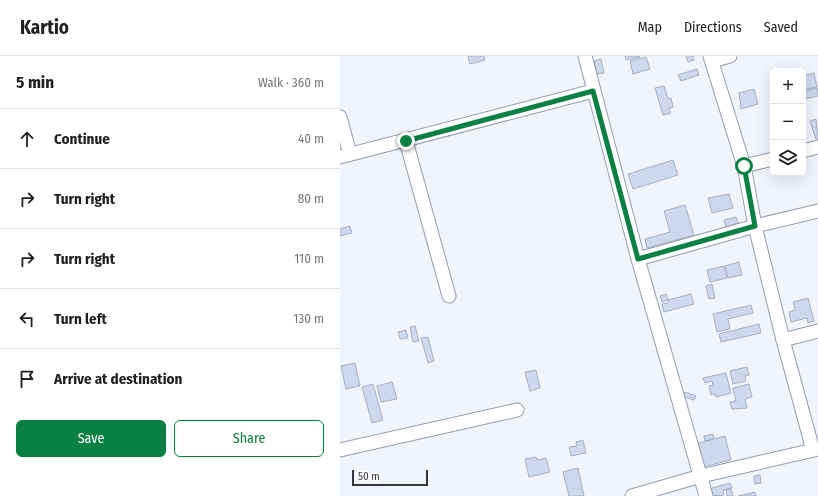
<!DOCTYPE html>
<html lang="en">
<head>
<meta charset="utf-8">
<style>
	:root { --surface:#fff; --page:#f6f6f6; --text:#202124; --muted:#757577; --line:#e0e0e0; --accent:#0b8043 }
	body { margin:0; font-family:"Fira Sans Condensed",sans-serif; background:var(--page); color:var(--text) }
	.controls { position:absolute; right:12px; top:12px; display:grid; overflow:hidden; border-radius:6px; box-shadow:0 4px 16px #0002 }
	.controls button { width:36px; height:36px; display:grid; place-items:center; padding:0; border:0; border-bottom:1px solid var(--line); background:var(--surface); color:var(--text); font:20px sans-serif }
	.scale { position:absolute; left:12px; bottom:10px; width:76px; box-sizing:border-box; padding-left:4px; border:2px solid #32363e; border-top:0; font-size:11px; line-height:14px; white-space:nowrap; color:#32363e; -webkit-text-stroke:3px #fff; paint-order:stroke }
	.stop { position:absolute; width:12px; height:12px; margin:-9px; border:3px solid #0b8043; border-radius:50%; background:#fff }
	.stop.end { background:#0b8043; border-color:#fff; box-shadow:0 1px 4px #0008 }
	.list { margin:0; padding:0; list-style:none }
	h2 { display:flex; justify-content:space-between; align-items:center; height:52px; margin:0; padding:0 16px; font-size:17px }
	h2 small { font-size:13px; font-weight:400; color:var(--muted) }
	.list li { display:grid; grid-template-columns:26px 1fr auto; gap:12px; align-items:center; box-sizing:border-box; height:60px; padding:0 16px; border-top:1px solid var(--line) }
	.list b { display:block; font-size:15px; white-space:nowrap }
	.list em { font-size:13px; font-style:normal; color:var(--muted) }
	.actions { display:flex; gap:8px; padding:12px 16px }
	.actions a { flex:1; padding:9px 0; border:1px solid var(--accent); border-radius:6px; text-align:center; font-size:14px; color:var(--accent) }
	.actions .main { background:var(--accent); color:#fff }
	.icon { flex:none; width:22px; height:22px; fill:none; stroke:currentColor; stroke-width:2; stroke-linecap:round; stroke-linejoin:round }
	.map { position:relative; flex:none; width:478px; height:440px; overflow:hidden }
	header { display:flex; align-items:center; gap:24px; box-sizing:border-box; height:56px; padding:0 20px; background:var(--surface); border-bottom:1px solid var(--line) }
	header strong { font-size:19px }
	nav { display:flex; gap:22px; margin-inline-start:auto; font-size:14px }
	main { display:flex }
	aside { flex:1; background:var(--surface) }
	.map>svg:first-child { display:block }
</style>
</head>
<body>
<header>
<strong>Kartio</strong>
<nav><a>Map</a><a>Directions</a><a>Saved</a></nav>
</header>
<main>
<aside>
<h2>5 min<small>Walk · 360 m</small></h2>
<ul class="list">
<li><svg class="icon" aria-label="ahead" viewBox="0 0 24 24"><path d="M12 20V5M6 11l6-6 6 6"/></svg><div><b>Continue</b></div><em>40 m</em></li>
<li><svg class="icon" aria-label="right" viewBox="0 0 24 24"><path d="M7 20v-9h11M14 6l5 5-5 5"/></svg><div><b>Turn right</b></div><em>80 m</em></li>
<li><svg class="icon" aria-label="right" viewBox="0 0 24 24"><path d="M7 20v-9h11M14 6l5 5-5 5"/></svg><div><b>Turn right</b></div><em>110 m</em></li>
<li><svg class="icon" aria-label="left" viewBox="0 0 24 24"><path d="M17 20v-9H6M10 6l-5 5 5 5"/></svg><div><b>Turn left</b></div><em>130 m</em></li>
<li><svg class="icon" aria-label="arrive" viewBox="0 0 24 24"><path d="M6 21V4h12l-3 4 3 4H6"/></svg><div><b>Arrive at destination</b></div></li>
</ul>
<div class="actions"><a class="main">Save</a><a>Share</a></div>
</aside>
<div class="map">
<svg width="478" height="440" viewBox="0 0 478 440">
	<rect width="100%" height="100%" fill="#f0f5fd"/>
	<g fill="#cdd8ec" stroke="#a6b0c3">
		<polygon points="128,0 144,0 145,4 130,8"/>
		<polygon points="285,0 299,0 300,1 286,4"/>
		<polygon points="346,0 353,0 354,4 348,6"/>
		<polygon points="306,1 310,13 293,18 290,5"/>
		<polygon points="261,3 264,17 257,18 254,5"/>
		<polygon points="357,13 359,19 341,25 338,19"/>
		<polygon points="474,17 477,31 463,34 463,20"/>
		<polygon points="324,30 328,43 331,42 333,51 329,52 331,57 323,59 315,32"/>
		<polygon points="477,32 478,40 465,43 463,36"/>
		<polygon points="414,33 418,48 401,53 399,37"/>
		<polygon points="476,63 478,82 476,83 470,65"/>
		<polygon points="333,104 338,119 293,133 288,118"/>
		<polygon points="389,138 393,152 372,157 368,142"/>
		<polygon points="345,149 354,179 307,192 305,183 330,176 324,155"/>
		<polygon points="396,161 398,167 386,171 384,164"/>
		<polygon points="10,170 12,177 0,180 0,173"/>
		<polygon points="399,206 402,219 388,222 385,210"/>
		<polygon points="384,210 387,222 370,226 367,214"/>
		<polygon points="372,228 375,242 369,243 366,230"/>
		<polygon points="326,238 328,244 322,246 320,240"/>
		<polygon points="351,238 354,248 324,256 322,248 328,247 328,244"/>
		<polygon points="468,242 474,265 468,267 467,262 451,266 449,256 455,254 453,246"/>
		<polygon points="411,249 413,257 388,263 390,273 377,276 373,258"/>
		<polygon points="419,268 421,277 381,286 379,278"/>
		<polygon points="75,270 79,285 73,286 70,271"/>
		<polygon points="66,274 68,282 60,283 58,276"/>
		<polygon points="88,281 94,305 88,307 81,282"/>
		<polygon points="15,307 20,330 6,333 1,310"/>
		<polygon points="407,311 409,319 405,320 406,325 393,328 390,315"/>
		<polygon points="196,314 200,332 190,335 185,316"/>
		<polygon points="386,317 391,337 376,341 375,338 371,339 369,330 373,329 372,325 365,327 363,322"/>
		<polygon points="52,326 57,343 41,346 37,330"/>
		<polygon points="33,328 43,364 32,367 22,331"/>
		<polygon points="409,328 412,341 405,343 407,352 392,353 390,346 396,345 393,332"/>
		<polygon points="345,336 356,340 354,344 344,341"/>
		<polygon points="373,378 374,383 365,385 364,380"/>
		<polygon points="385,380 391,404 363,411 356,388"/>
		<polygon points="243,384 246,397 231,400 229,391 237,390 236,386"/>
		<polygon points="196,401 197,404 206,402 210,416 189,421 185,403"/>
		<polygon points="238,412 244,440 229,440 223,416"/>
		<polygon points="420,419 421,427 415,428 414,420"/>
		<polygon points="390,427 392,432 383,434 384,439 370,440 369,435 372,432"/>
		<polygon points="391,433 393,440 387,440 386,434"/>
		<polygon points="415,436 416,440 398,440"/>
	</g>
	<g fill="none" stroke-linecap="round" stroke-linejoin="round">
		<g stroke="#939caf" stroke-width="15">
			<g id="minor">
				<polyline points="245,0 298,203 366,440"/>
				<polyline points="370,0 404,110 415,170 443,284 473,394"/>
				<polyline points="372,5 390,0"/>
				<polyline points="0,61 10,98"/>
				<polyline points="66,85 109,240"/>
				<polyline points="463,95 478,91"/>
				<polyline points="0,101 253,35"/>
				<polyline points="404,110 433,103"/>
				<polyline points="298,203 415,170 478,155"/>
				<polyline points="443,284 478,275"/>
				<polyline points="0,394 177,354"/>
				<polyline points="292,440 361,420 478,393"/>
			</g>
		</g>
		<use href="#minor" stroke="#fff" stroke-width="13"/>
	</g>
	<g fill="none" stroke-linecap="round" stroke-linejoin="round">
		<polyline stroke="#0b8043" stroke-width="5" points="66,85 253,35 298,203 415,170 404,110"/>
	</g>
</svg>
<div class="controls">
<button>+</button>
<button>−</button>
<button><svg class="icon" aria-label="layers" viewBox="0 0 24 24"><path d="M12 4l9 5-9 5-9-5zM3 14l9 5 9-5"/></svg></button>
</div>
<div class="scale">50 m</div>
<div class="stop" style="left:404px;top:110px"></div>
<div class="stop end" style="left:66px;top:85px"></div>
</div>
</main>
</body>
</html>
